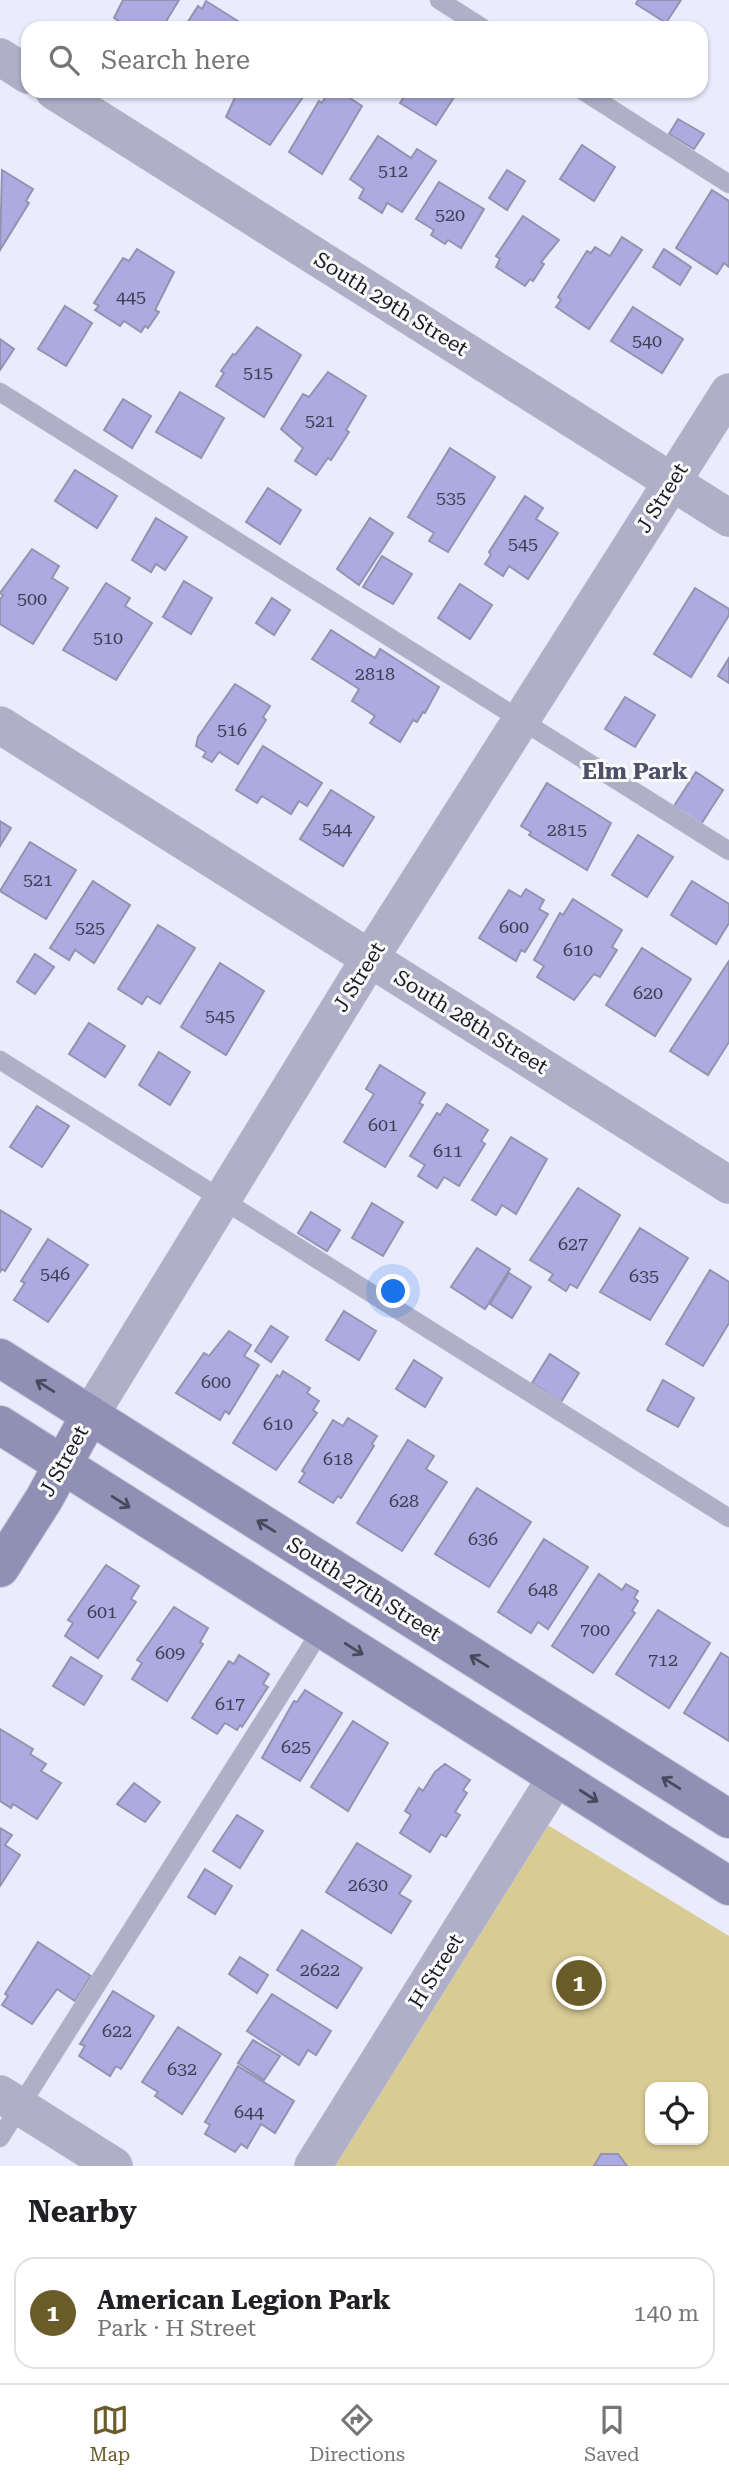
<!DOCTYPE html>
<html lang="en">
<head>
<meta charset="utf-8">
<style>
	:root { --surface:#fff; --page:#f6f6f6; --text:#202124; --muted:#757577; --line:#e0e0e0; --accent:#695c29 }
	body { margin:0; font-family:"Roboto Serif",serif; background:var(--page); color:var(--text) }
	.controls { position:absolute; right:21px; bottom:21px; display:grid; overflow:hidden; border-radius:14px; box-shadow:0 2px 5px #0004 }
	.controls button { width:63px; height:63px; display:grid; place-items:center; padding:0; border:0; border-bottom:2px solid var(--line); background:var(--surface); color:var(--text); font:35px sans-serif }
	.you { position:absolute; left:394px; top:1292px; width:24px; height:24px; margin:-18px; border:5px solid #fff; border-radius:50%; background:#1a73e8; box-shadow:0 0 0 10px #1a73e833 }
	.badge { display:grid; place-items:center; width:46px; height:46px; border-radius:50%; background:var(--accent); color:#fff; font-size:23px; font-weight:700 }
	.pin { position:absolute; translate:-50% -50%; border:4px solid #fff; box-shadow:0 2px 7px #0006 }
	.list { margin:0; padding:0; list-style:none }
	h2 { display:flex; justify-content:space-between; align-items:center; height:91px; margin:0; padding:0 28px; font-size:30px }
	h2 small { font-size:23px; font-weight:400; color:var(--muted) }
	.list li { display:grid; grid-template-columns:46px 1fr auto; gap:21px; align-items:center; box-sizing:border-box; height:112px; margin:0 14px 14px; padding:0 14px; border:2px solid var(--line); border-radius:21px }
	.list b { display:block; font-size:26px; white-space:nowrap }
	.list p { margin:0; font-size:23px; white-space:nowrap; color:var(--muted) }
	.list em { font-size:23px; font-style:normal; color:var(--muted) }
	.icon { flex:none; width:38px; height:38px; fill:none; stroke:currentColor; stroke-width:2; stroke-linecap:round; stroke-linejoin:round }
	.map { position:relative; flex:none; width:729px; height:2166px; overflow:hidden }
	.search { position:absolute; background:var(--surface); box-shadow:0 2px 5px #0004; left:21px; right:21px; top:21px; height:77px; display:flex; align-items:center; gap:18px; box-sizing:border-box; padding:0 24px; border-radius:21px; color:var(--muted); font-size:26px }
	.sheet { height:217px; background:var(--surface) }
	nav { display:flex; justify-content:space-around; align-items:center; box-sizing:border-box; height:98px; border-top:2px solid var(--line); background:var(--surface); font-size:19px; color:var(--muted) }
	nav a { display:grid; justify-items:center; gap:4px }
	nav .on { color:var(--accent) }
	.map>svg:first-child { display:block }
</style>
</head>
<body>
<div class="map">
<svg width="729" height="2166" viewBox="0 0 729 2166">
	<rect width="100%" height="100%" fill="#ebebfe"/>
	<path fill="#d8cb94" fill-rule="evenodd" d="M533,1816L729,1936V2166H313ZM650,2087H703V2140H650Z"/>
	<g fill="#acabe1" stroke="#9393b0" stroke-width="2">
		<polygon points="123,0 179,0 162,28 129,28 114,18"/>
		<polygon points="638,0 681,0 666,23 636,4"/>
		<polygon points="206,1 241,23 238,28 184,28 198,6 202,9"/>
		<polygon points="238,91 307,91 270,145 226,117"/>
		<polygon points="329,91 339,91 362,106 322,174 289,152 319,101 322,103"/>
		<polygon points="408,91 458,91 436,125 400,103"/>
		<polygon points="678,119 704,134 694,149 669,134"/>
		<polygon points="378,136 411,158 417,149 436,161 402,212 387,203 382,213 359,198 364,189 350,179"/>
		<polygon points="582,145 615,167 594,201 560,179"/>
		<polygon points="2,170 33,189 26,201 29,203 0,250"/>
		<polygon points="507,170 525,181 507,210 489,198"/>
		<polygon points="439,182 484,209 461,248 448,240 445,244 431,235 434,230 416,219"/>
		<polygon points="712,190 729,201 729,267 724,263 717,274 676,248"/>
		<polygon points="523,216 559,240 541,262 544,264 533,281 530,279 525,286 496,267 500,259 496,256"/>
		<polygon points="622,237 642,250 589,329 556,307 561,300 558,297 587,251 591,253 595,247 610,256"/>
		<polygon points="137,249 174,272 155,310 159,312 148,328 145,326 141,332 124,321 120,326 95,310 99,306 94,303 123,258 129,261"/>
		<polygon points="664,249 691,267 680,285 653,267"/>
		<polygon points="65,306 92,323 66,366 38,349"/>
		<polygon points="633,307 683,339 662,373 611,341"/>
		<polygon points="257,327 301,355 264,417 216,386 224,373 221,371 233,354 235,355"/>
		<polygon points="0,339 14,349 0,370"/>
		<polygon points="328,372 366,396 346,430 349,432 331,460 328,458 316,475 295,461 303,448 281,429 303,394 309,397"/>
		<polygon points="180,392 224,418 201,458 156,432"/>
		<polygon points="123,399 151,416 132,448 104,430"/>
		<polygon points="450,448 495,477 448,552 429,541 434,533 408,517"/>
		<polygon points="75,470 117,496 97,528 55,501"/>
		<polygon points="268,488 301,510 280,544 246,522"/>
		<polygon points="525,496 543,508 536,519 558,533 528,579 509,566 503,576 485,564 491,555 489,552"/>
		<polygon points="156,518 187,537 165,570 156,564 151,572 132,560"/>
		<polygon points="370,518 393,533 359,585 337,569"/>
		<polygon points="32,549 59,566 52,578 68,588 33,644 0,624 0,600 3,595 0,593"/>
		<polygon points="382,556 412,574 393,604 363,587"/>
		<polygon points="184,581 212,598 191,634 163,617"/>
		<polygon points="106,583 130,598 125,606 152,623 116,680 63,650"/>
		<polygon points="460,584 492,605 470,639 438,618"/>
		<polygon points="695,588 729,609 729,615 691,677 654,654"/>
		<polygon points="272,598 290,610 274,635 256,623"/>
		<polygon points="331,630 375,658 380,649 439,687 425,713 423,712 417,722 413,720 400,742 370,723 375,716 352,701 359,689 312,659"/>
		<polygon points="729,658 729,683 718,676"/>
		<polygon points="235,684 270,706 263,717 266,720 238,764 219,752 212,762 203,757 206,752 196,746 198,737"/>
		<polygon points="625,697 655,715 635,747 605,729"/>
		<polygon points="263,746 322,783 307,806 299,801 291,814 262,796 257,803 236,790"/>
		<polygon points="696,772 723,790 701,824 674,806"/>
		<polygon points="547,783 611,823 587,870 529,835 531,832 521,826"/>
		<polygon points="331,790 374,817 343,866 300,839"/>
		<polygon points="0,821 11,828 0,846"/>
		<polygon points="638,835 673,857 647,897 612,875"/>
		<polygon points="30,842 76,870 46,919 0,891"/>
		<polygon points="93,881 130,905 94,963 75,950 69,960 50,948"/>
		<polygon points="692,881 729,904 729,923 716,944 671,915"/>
		<polygon points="526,889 544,900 539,909 548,914 525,952 521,950 516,961 479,938 509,890 521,897"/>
		<polygon points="573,899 622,930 612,947 617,950 600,977 594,974 574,1000 537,977 544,966 534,960 560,913 563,915"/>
		<polygon points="158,925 195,948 160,1004 147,996 142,1004 118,989"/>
		<polygon points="642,948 691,979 655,1036 606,1005"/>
		<polygon points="35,954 54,967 35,994 17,982"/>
		<polygon points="729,961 729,1042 708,1075 670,1051"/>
		<polygon points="220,963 264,991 226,1055 181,1027"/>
		<polygon points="89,1023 125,1046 105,1077 69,1054"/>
		<polygon points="159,1052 190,1072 170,1105 139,1085"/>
		<polygon points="380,1065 425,1093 419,1103 423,1105 385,1167 344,1142 374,1094 366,1089"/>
		<polygon points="447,1104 488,1130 481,1141 485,1144 459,1186 444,1177 437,1188 418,1176 425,1165 410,1156 437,1113 440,1115"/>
		<polygon points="37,1106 69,1126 42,1167 10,1147"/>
		<polygon points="511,1137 547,1159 516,1214 502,1205 496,1215 472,1200"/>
		<polygon points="578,1188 620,1215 577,1288 570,1284 566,1291 549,1280 553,1274 530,1260"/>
		<polygon points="372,1203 403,1222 383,1256 352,1238"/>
		<polygon points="0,1210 31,1229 5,1271 2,1269 0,1272"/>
		<polygon points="311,1212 340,1230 327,1251 298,1233"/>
		<polygon points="640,1228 688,1258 650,1320 600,1292"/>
		<polygon points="48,1239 88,1265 48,1322 14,1300 25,1283 21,1281"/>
		<polygon points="477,1248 510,1269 485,1309 451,1287"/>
		<polygon points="710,1270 729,1282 729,1323 703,1366 666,1344"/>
		<polygon points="509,1273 531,1287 512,1318 490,1304"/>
		<polygon points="344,1311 376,1331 359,1360 326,1340"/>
		<polygon points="271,1326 288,1337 271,1362 255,1351"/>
		<polygon points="229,1331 251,1345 244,1356 259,1365 229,1414 225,1411 220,1420 176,1393 204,1353 209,1356"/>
		<polygon points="550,1354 579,1373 561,1402 532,1383"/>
		<polygon points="414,1360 442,1378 425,1407 396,1389"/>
		<polygon points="283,1371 310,1388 307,1393 319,1401 313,1410 317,1413 276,1470 233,1443 277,1375 280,1377"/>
		<polygon points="663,1380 694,1398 678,1427 647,1410"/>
		<polygon points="348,1418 377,1436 372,1444 374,1446 341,1498 338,1496 333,1503 299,1482 305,1473 302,1471 333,1420 343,1426"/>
		<polygon points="408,1440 434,1456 426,1469 447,1482 402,1551 357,1523"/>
		<polygon points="477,1488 531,1522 489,1587 435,1554"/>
		<polygon points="544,1539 588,1567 548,1629 538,1622 531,1633 498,1612"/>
		<polygon points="106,1565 139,1586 131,1599 136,1602 98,1658 65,1636 73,1623 68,1620"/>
		<polygon points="599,1574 622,1590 626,1584 638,1591 634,1598 638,1601 632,1611 635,1613 593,1673 552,1646"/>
		<polygon points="174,1607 208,1628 200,1642 203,1644 167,1701 132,1679 142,1663 137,1660"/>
		<polygon points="658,1610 710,1643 669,1708 616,1674"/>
		<polygon points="721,1653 729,1658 729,1741 684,1713"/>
		<polygon points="239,1655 269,1674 263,1684 268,1687 242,1727 240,1725 237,1730 225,1723 217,1734 192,1718 229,1661 234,1664"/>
		<polygon points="71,1657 102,1676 84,1705 53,1686"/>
		<polygon points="305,1690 342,1713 300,1781 262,1758 294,1701 297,1702"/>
		<polygon points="353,1721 388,1743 348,1811 311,1787"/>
		<polygon points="0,1729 33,1749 30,1754 46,1764 41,1771 61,1783 37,1819 13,1804 11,1808 0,1801"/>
		<polygon points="445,1764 470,1780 463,1790 467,1793 455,1812 460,1815 446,1837 441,1834 430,1852 400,1833 411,1815 405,1811 419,1788 423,1791 435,1772"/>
		<polygon points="134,1783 160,1802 145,1822 117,1804"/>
		<polygon points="237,1815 263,1831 240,1868 213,1851"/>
		<polygon points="0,1828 12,1835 5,1845 20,1855 0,1886"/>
		<polygon points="357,1843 411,1876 399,1894 411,1901 391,1933 326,1892"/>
		<polygon points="205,1869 232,1886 215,1914 188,1897"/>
		<polygon points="302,1930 362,1968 337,2008 277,1970"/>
		<polygon points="38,1942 91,1976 75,2001 57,1989 32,2024 2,2005 8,1996 5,1994"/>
		<polygon points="240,1957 268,1975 257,1993 229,1974"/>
		<polygon points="113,1991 154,2016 121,2069 116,2066 110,2076 79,2056 85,2046 80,2044"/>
		<polygon points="272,1994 331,2031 316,2055 308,2050 299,2065 247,2031"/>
		<polygon points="178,2027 221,2054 182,2114 155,2096 158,2092 142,2082"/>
		<polygon points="253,2040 280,2056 264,2080 238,2063"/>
		<polygon points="238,2066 294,2101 275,2133 261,2124 247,2148 241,2144 235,2152 205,2134 210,2125 205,2122"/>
		<polygon points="601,2154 618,2154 627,2166 594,2166"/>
	</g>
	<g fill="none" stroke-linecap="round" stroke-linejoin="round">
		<g stroke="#c9c9db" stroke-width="19">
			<g id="lane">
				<polyline points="439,0 483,28"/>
				<polyline points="583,91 729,184"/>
				<polyline points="0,392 729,851"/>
				<polyline points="0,1060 729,1518"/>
				<polyline points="0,2138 322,1629"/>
			</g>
		</g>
		<g stroke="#c9c9db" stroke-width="38">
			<g id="street">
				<polyline points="0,57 28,75"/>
				<polyline points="54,91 729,518"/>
				<polyline points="0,725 729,1185"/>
				<polyline points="90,1415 370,958 729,392"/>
				<polyline points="0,2094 114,2166"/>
				<polyline points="313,2166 557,1776"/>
			</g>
		</g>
		<g stroke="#c9c9db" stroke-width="40">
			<g id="secondary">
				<polyline points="0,1358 729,1819"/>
				<polyline points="0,1425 729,1886"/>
				<polyline points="0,1568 44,1499 90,1415"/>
			</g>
		</g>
		<use href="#lane" stroke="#afafc7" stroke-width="18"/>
		<use href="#street" stroke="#afafc7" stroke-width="37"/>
		<use href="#secondary" stroke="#9090b4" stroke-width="38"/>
	</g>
	<defs><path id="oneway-shaft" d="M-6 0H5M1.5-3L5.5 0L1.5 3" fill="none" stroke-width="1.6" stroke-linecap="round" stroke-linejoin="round" transform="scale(1.75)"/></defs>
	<g stroke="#49495e">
		<use href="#oneway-shaft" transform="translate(45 1386) rotate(-148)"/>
		<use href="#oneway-shaft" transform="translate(121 1502) rotate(32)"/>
		<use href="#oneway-shaft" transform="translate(266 1526) rotate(-148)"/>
		<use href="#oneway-shaft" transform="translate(354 1649) rotate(32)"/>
		<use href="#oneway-shaft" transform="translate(479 1661) rotate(-148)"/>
		<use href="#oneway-shaft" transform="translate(671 1783) rotate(-148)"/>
		<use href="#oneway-shaft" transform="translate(589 1796) rotate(33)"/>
	</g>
	<g text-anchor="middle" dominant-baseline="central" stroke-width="6" stroke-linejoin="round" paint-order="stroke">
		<g font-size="18" fill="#3e3e53">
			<text x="393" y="170">512</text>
			<text x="450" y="214">520</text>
			<text x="131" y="296">445</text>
			<text x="647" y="340">540</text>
			<text x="258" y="372">515</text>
			<text x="320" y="420">521</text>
			<text x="451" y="497">535</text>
			<text x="523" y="543">545</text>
			<text x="32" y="598">500</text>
			<text x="108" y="637">510</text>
			<text x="375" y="673">2818</text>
			<text x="232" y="729">516</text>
			<text x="337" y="828">544</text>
			<text x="567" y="829">2815</text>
			<text x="38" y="879">521</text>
			<text x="514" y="926">600</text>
			<text x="90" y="927">525</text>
			<text x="578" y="949">610</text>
			<text x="648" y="992">620</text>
			<text x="220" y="1015">545</text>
			<text x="383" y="1124">601</text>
			<text x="448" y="1150">611</text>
			<text x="573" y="1243">627</text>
			<text x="55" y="1273">546</text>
			<text x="644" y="1275">635</text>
			<text x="216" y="1381">600</text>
			<text x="278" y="1423">610</text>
			<text x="338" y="1458">618</text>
			<text x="404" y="1500">628</text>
			<text x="483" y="1538">636</text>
			<text x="543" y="1589">648</text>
			<text x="102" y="1611">601</text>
			<text x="595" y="1629">700</text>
			<text x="170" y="1652">609</text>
			<text x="663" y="1659">712</text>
			<text x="230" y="1703">617</text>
			<text x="296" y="1746">625</text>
			<text x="368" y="1884">2630</text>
			<text x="320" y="1969">2622</text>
			<text x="117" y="2030">622</text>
			<text x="182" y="2068">632</text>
			<text x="249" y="2111">644</text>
		</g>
		<g font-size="21" fill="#191924" stroke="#fafafa">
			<text transform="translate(391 304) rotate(32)">South 29th Street</text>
			<text transform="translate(662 498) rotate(-58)">J Street</text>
			<text transform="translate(359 977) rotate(-58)">J Street</text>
			<text transform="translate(471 1022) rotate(32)">South 28th Street</text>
			<text transform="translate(64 1461) rotate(-61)">J Street</text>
			<text transform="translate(364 1589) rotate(32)">South 27th Street</text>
			<text transform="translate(436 1971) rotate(-58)">H Street</text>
		</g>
		<g font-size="23" font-weight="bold" fill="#4f4f69" stroke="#fafafa">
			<text x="635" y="771">Elm Park</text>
		</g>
	</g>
</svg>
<div class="controls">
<button><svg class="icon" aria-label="locate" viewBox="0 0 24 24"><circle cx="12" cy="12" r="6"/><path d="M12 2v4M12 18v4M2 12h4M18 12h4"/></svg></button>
</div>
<div class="you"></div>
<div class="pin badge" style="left:579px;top:1983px">1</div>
<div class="search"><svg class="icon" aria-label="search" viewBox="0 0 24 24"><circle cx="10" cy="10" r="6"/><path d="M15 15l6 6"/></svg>Search here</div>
</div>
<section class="sheet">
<h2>Nearby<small></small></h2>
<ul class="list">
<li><span class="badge">1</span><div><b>American Legion Park</b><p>Park · H Street</p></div><em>140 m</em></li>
</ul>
</section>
<nav>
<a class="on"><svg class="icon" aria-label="map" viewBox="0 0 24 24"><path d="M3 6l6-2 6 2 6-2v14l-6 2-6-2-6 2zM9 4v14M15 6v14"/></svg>Map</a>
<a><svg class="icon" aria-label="directions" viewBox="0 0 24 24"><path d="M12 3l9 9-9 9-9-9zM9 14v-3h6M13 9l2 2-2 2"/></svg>Directions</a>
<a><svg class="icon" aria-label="saved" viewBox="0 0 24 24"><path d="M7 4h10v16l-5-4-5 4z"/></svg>Saved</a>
</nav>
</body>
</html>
